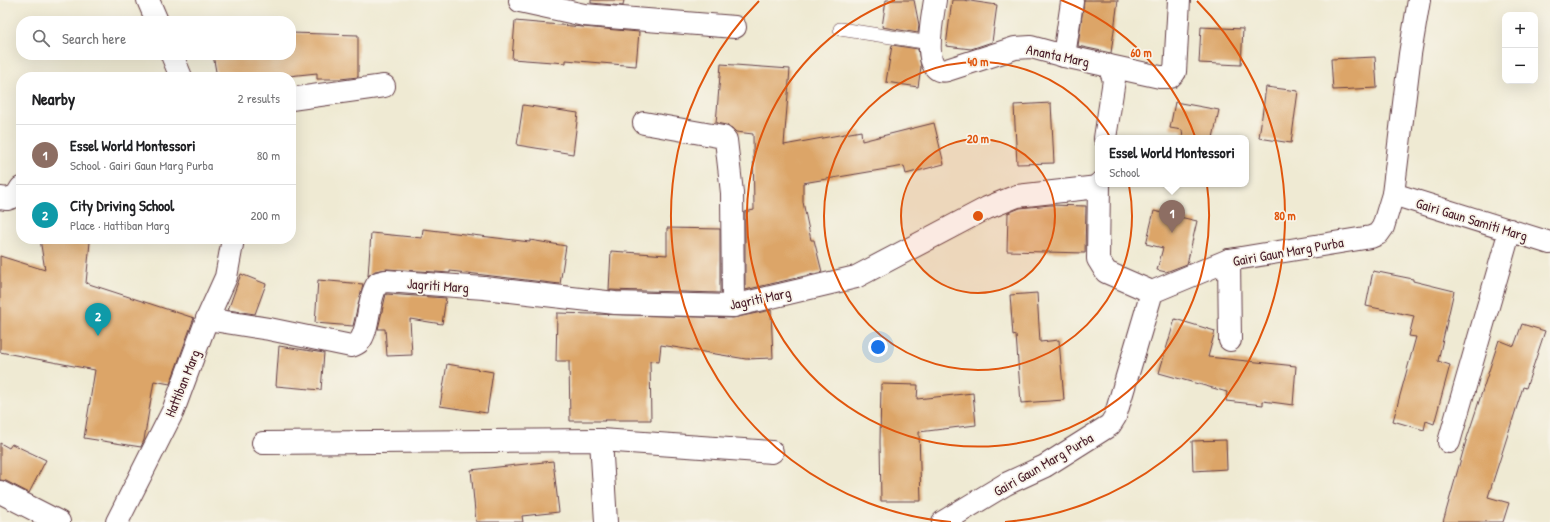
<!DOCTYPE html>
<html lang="en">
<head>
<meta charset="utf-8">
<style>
	:root { --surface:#fff; --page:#f2f2f2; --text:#202124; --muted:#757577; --line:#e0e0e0; --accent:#b45309 }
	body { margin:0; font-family:"Patrick Hand",sans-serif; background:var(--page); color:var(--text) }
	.controls { position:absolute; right:12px; top:12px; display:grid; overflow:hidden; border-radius:8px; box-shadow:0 4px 16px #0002 }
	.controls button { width:36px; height:36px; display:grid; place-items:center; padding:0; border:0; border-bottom:1px solid var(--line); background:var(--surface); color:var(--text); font:20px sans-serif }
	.you { position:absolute; left:878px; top:347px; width:14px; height:14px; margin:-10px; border:3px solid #fff; border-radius:50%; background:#1a73e8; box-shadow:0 0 0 6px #1a73e833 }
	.badge { display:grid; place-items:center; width:26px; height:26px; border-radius:50%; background:var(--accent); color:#fff; font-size:13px; font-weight:700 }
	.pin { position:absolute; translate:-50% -33px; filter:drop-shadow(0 1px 2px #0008) }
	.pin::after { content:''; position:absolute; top:21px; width:14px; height:12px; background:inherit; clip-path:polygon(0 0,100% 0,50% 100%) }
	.popup { position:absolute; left:1095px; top:135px; width:154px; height:52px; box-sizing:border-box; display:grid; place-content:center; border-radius:8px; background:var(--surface); filter:drop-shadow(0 1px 3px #0005); font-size:13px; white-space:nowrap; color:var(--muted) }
	.popup b { font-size:15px; color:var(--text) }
	.popup::after { content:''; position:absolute; left:50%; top:100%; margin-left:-8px; border:8px solid transparent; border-top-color:var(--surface) }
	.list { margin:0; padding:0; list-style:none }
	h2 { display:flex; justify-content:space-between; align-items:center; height:52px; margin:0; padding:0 16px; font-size:17px }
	h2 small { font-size:13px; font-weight:400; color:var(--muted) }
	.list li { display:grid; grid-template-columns:26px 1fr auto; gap:12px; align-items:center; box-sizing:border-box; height:60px; padding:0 16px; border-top:1px solid var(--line) }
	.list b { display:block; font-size:15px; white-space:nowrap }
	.list p { margin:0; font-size:13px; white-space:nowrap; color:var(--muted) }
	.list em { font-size:13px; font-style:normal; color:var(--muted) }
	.icon { flex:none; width:22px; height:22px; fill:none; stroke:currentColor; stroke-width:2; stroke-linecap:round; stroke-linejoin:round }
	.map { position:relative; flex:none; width:1550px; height:522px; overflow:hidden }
	.search { position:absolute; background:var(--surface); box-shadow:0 4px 16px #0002; left:16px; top:16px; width:280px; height:44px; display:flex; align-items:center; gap:10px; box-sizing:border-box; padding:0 14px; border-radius:16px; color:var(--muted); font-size:15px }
	.panel { position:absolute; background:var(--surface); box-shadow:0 4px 16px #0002; left:16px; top:72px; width:280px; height:172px; border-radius:16px }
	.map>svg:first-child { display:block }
</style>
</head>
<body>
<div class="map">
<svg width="1550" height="522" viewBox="0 0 1550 522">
	<rect width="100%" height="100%" fill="#f7f3e8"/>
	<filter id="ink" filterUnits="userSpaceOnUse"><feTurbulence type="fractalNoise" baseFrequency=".025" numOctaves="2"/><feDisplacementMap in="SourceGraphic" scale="8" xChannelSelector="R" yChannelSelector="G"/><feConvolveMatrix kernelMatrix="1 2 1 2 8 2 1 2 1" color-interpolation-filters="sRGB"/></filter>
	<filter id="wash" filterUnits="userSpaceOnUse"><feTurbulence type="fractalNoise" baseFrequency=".012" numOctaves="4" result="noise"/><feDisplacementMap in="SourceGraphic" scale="16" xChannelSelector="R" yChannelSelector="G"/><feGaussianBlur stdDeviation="0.9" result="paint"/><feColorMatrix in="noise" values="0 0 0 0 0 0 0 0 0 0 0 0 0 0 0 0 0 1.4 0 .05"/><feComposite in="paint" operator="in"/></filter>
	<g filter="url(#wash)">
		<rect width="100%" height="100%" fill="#efead3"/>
		<g id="blocks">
			<g fill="#dca568">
				<polygon points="591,0 624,0 623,6 591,3"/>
				<polygon points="886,0 914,0 919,25 918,33 882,27"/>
				<polygon points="952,0 963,0 997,5 992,42 971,49 946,46"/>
				<polygon points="1084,0 1118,0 1111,53 1078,46"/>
				<polygon points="515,21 639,32 636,66 566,60 566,63 512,59"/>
				<polygon points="1201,27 1243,29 1241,65 1199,63"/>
				<polygon points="291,33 358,35 358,77 340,79 317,79 317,73 279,77 217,77 213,55 291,55"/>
				<polygon points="892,45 918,49 921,67 918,87 886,82"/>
				<polygon points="1375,57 1377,88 1333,90 1331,59"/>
				<polygon points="721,64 790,69 784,145 861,131 862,141 934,123 944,164 906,174 904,166 803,183 803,202 811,240 814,240 822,272 745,290 745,212 754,210 753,134 736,132 732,128 726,125 716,123"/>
				<polygon points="1266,87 1298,91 1291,143 1259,138"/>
				<polygon points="1175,102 1219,110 1213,138 1183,138 1182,130 1170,128"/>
				<polygon points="1051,103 1054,163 1017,164 1014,105"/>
				<polygon points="523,105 578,113 573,154 517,145"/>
				<polygon points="1050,205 1086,206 1085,253 1007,251 1008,213 1020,208"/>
				<polygon points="1154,211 1197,221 1187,264 1166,272 1157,270 1163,248 1146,244"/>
				<polygon points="667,228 720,229 720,293 609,290 611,251 667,255"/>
				<polygon points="423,229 530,242 530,240 566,246 560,284 450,271 450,273 387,269 375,271 368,276 371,233 422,238"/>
				<polygon points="40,239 66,239 90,242 86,283 194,318 170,384 154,381 144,440 141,447 84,438 95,370 0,352 0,256 45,270"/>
				<polygon points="1373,271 1413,279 1413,281 1454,291 1438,361 1450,365 1434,424 1426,421 1424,430 1393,421 1416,337 1409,336 1414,316 1366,306"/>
				<polygon points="241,274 266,284 255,314 228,310"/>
				<polygon points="318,280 363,284 353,326 315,323"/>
				<polygon points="1037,293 1040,342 1059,340 1064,400 1021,403 1016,335 1013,336 1010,295"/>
				<polygon points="386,294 446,298 442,324 410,319 412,355 387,356 385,329 378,329"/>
				<polygon points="771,310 773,358 746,359 661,345 659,362 650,361 651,420 604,420 605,421 570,421 569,361 556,361 557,313 733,318"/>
				<polygon points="1175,319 1215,331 1208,357 1296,366 1293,405 1263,401 1263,405 1226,401 1227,392 1159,373"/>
				<polygon points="1522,324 1545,331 1526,388 1523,387 1488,497 1509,503 1503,522 1443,522 1466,441 1499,340 1514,346"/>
				<polygon points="279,346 324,353 321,390 276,386"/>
				<polygon points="447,364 493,372 487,413 440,406"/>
				<polygon points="881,384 918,385 917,399 973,393 976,425 919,432 921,501 881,501 880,442"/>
				<polygon points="1226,440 1227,469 1193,471 1192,441"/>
				<polygon points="0,443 9,448 12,444 46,460 29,493 6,481 0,480"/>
				<polygon points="553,461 559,512 522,516 523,522 476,522 471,470"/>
			</g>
		</g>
	</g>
	<g filter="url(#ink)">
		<use href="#blocks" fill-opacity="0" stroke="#633d44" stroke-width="1"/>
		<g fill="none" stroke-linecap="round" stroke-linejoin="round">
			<g stroke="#633d44" stroke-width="14">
				<polyline id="service" points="840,29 930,43"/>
			</g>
			<g stroke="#633d44" stroke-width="24">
				<g id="minor">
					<polyline points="148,0 157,21"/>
					<path d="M935,0C933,15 924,57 936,68C939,71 943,71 947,70L1015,48L1031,47L1064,56L1160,77H1170L1175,72L1179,0"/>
					<polyline points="520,1 584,15 735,27"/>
					<polyline points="172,55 181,77"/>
					<polyline points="1064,56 1072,2"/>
					<polyline points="291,99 384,86"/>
					<polyline points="644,123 723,137 726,140 732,193 733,306"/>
					<polyline points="1105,138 1114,80 1109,66"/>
					<polyline points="1099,184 1098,259 1106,272 1152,292"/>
					<polyline points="1393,194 1550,243"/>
					<polyline points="0,198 7,199 16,196 21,188"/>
					<polyline points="1229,260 1230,340"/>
					<path d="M207,319L269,329L351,346C354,345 357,344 359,342C370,330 367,298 378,283L386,281L484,288L615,303L733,306L856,277L987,208L1017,196L1098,187"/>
					<polyline points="601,440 606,522"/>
					<polyline points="1449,442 1510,230"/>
					<polyline points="263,443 601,440 772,452"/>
					<polyline points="0,492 59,522"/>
					<polyline points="117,522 173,411 207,319 226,277 233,239"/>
					<polyline points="943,522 1006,484 1045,466 1110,425 1115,417 1152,292 1229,260 1371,237 1378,234 1383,227 1393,194 1410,54 1419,0"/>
				</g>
			</g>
			<use href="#service" stroke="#fff" stroke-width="13"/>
			<use href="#minor" stroke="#fff" stroke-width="22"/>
		</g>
	</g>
	<circle cx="978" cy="216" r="77" fill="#e0560e" fill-opacity=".12"/>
	<g fill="none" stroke="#e0560e" stroke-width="2">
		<circle cx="978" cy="216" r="77"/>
		<circle cx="978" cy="216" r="154"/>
		<path d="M1061 0A231 231 0 1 1 895 0"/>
		<path d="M951 522A307 307 0 0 1 759 1M1197 1A307 307 0 0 1 1005 522"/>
	</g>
	<g text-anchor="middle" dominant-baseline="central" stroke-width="3.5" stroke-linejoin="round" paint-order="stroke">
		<g font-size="14" fill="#4a1f2b" stroke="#f7f3e8">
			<text transform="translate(1058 55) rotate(12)">Ananta Marg</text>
			<text transform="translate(1472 219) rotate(17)">Gairi Gaun Samiti Marg</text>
			<text transform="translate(1288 251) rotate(-10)">Gairi Gaun Marg Purba</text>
			<text transform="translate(438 285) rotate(4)">Jagriti Marg</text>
			<text transform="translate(760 298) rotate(-12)">Jagriti Marg</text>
			<text transform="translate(182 383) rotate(-68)">Hattiban Marg</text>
			<text transform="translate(1043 464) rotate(-30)">Gairi Gaun Marg Purba</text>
		</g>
	</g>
	<circle cx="978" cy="216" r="6" fill="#e0560e" stroke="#f7f3e8" stroke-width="2"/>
	<g font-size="12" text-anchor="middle" font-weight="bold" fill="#e0560e" stroke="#f7f3e8" stroke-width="3.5" stroke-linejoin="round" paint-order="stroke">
		<text x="1141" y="57">60 m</text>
		<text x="978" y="66">40 m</text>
		<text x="978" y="143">20 m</text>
		<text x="1285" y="220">80 m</text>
	</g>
</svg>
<div class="controls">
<button>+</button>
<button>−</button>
</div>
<div class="you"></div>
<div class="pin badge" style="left:1172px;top:233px;background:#8d6e63">1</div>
<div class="popup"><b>Essel World Montessori</b>School</div>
<div class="pin badge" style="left:98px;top:336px;background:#0f9aa8">2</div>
<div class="search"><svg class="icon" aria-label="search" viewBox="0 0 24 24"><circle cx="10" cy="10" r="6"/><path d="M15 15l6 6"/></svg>Search here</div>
<section class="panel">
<h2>Nearby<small>2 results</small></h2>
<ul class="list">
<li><span class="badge" style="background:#8d6e63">1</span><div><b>Essel World Montessori</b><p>School · Gairi Gaun Marg Purba</p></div><em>80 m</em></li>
<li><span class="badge" style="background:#0f9aa8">2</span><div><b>City Driving School</b><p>Place · Hattiban Marg</p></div><em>200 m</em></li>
</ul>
</section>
</div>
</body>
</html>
